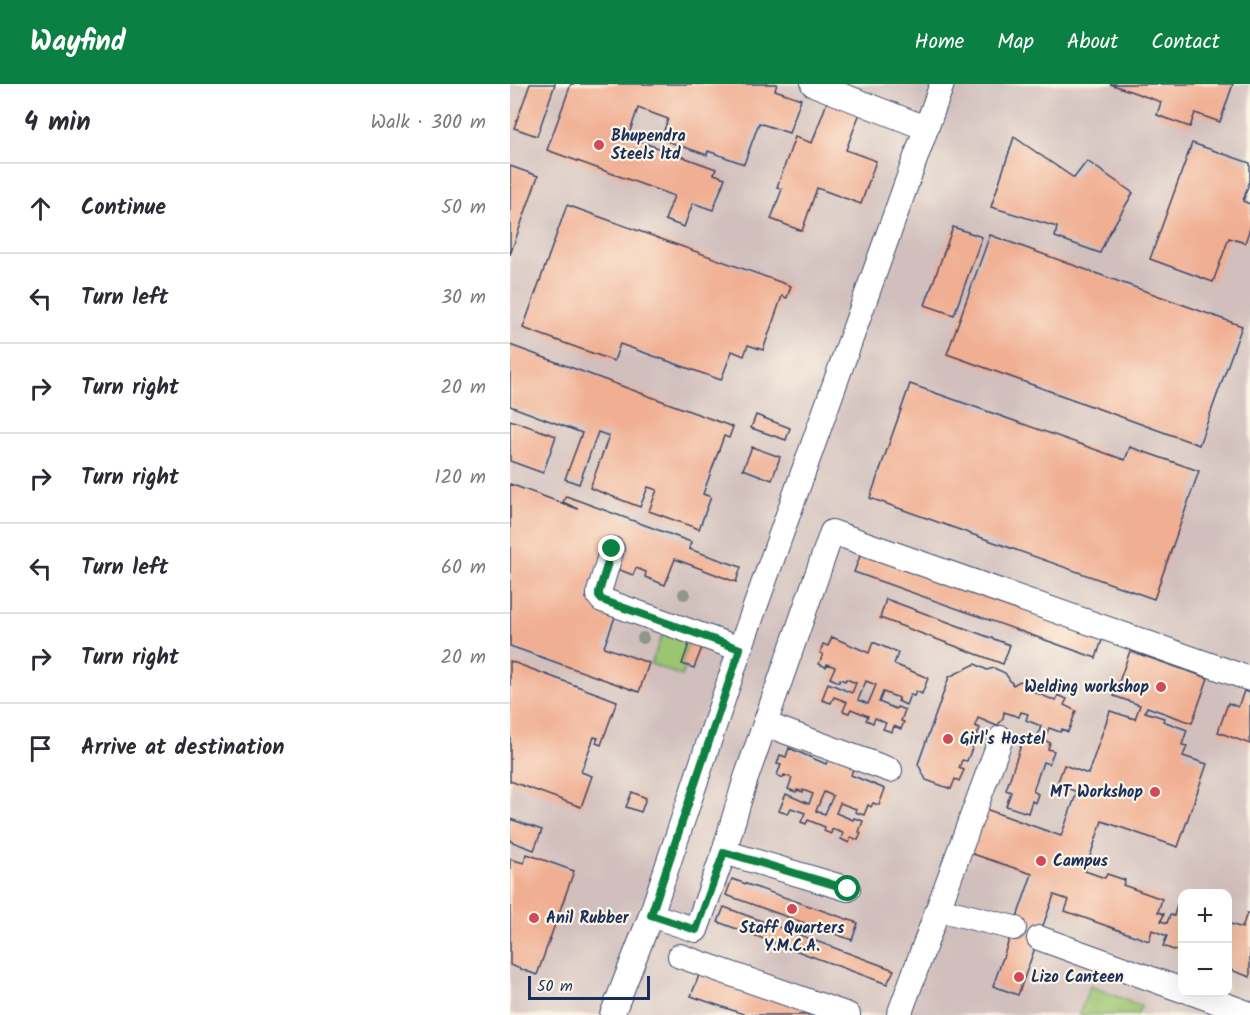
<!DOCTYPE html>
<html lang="en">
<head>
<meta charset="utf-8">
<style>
	:root { --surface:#fff; --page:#f7f7f7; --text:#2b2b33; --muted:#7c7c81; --line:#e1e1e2; --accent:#0b8043 }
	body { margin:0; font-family:Kalam,sans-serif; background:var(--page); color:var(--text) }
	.controls { position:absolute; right:18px; bottom:18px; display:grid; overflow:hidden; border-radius:12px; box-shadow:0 6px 24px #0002 }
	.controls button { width:54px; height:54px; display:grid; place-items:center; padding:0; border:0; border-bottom:2px solid var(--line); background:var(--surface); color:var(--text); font:30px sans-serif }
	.scale { position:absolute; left:18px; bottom:15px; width:122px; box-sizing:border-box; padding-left:6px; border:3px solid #1b2f5e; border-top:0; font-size:16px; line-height:21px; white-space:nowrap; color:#1b2f5e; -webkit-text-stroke:4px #fcf5e5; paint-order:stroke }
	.stop { position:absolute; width:18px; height:18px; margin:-14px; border:4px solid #0b8043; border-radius:50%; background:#fff }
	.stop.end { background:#0b8043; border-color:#fff; box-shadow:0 2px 6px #0008 }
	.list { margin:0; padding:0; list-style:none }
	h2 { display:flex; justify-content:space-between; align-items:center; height:78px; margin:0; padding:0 24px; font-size:26px }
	h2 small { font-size:20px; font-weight:400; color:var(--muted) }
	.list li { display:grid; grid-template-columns:39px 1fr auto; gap:18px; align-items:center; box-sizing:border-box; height:90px; padding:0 24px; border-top:2px solid var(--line) }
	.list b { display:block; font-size:22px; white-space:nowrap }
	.list em { font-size:20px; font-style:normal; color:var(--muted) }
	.icon { flex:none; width:33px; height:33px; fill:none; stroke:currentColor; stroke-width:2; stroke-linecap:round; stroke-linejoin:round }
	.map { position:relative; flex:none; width:740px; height:931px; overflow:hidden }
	header { display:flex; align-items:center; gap:36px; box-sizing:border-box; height:84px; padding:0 30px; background:var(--accent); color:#fff }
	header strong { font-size:28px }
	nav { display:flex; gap:33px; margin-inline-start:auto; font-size:21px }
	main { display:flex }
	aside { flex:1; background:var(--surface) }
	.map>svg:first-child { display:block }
</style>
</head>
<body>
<header>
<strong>Wayfind</strong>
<nav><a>Home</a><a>Map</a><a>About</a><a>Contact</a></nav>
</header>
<main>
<aside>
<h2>4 min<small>Walk · 300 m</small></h2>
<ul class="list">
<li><svg class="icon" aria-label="ahead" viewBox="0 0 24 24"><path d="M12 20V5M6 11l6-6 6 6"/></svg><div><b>Continue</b></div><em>50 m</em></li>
<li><svg class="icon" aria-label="left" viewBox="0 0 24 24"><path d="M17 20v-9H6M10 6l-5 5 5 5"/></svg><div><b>Turn left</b></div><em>30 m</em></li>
<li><svg class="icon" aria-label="right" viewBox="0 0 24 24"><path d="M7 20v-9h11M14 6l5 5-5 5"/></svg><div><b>Turn right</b></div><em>20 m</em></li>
<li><svg class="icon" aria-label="right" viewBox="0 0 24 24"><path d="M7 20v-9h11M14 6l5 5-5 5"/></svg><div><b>Turn right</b></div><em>120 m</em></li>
<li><svg class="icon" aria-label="left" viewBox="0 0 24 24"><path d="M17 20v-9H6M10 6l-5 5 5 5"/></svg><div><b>Turn left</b></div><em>60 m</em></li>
<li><svg class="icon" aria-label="right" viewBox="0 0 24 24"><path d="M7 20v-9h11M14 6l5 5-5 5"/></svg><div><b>Turn right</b></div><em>20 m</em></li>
<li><svg class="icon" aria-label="arrive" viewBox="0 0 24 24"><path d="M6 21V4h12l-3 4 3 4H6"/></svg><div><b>Arrive at destination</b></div></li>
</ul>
</aside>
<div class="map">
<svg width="740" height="931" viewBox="0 0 740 931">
	<rect width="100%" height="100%" fill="#fcf5e5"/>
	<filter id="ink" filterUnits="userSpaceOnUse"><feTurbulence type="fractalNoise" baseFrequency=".0167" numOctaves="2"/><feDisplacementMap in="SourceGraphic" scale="12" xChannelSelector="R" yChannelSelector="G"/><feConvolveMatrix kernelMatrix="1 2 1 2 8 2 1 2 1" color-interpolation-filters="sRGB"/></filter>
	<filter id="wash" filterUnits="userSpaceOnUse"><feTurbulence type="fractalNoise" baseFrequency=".008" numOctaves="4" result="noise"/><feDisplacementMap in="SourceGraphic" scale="24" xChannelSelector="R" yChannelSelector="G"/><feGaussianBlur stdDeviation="1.35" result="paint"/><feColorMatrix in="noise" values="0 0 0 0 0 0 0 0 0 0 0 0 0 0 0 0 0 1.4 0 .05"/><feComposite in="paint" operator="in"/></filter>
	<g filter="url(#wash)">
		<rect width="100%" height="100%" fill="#eedcb9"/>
		<path fill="#d1bfbd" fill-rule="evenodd" d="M0,0H740V931H7L0,929ZM672,810H718V908H672Z"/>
		<g fill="#9bc571" stroke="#5b7a68" stroke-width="1.5">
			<polygon points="154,546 180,557 172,579 176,581 172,592 141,580"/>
			<polygon points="580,902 631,922 627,931 569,931"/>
		</g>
		<g id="blocks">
			<g fill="#f0ae92" fill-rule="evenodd">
				<polygon points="20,0 45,0 27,52 4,44"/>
				<polygon points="61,0 267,0 265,6 291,15 279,49 249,39 234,80 198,67 197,71 151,55 158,35 128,24 118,53 206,85 204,90 215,94 203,126 183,119 174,143 155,136 164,112 37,66"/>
				<polygon points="600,0 723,0 710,38 685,29 680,43 647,31 651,18"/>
				<polygon points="320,10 353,21 336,66 366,77 351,120 307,104 292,147 261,135 272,105 267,103 285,53 302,59"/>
				<polygon points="504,53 564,94 577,77 623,109 598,151 590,169 545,153 547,143 481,123"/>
				<polygon points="682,59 740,79 740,96 733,117 740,120 740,144 735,159 719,154 703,198 640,175"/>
				<polygon points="0,82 28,92 0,171"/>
				<polygon points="57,121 281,202 277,214 272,212 253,266 238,261 234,272 222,267 211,296 110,260 104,277 13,244"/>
				<polygon points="443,143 472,153 444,231 415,221"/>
				<polygon points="480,151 732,242 689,361 437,270"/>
				<polygon points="0,261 223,343 219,354 214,352 193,410 201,413 189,445 139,427 147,406 138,403 130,423 80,404 99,352 88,348 69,400 55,395 72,349 0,322"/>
				<polygon points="400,300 615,376 620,363 689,387 644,515 360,414"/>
				<polygon points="246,331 280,344 276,356 241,344"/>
				<polygon points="0,336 46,352 33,389 0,377"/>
				<polygon points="242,363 270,373 262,396 233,385"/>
				<polygon points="0,400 68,425 53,418 56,412 181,458 179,465 231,483 226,498 165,475 155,501 135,493 136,488 126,484 123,491 102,483 97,454 76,514 108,525 94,563 139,579 129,608 0,562"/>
				<polygon points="353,464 594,550 586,574 344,488"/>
				<polygon points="376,515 500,561 493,580 370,534"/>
				<path d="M322,553L359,569L363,558L388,569L384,580L418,594L412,610L406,607L404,612L400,611L396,621L388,617L389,614L373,608L369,618L386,625L387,623L395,626L391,637L394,638L391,645L384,642L382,648L373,645L376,639L365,634L363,639L356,636L358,632L341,625L339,629L333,627L337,618L324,613L321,619L312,616L318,599L342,609L346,599L336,595L335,597L330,595L329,598L320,594L325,583L317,580L316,583L309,580L313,570L310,569L313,560L318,562ZM356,597L366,601L358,620L348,616Z"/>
				<polygon points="180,557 193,561 184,584 172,580"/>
				<polygon points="620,567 698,594 682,639 637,623 635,628 654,634 653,637 677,646 672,661 677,662 673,672 697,680 668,763 592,737 575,787 595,794 597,790 615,796 613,801 652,815 648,828 654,830 651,837 657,839 660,831 664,832 667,821 672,823 672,869 653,862 657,852 642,846 639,857 555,827 559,816 544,811 508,911 483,902 522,790 454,767 470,723 551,752 567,708 547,700 554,681 578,690 600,627 625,635 630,621 604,612"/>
				<polygon points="0,577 107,617 91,661 86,659 88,654 84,653 71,688 82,692 71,723 0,697"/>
				<polygon points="465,580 477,586 484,584 495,589 503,601 510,597 523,602 524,608 546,617 548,611 557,615 554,621 566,627 558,648 552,645 550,648 539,644 534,656 540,659 538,665 544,667 539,680 533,678 523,707 528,710 525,719 522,717 518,729 496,722 501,708 496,706 512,658 517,660 520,652 527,654 531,642 516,636 518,630 511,628 509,633 494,628 493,635 487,642 468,634 465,642 470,644 466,654 461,652 458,660 463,662 457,677 452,676 449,684 454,686 449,697 445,695 441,705 416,696 408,680 439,593"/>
				<polygon points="734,607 740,609 740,660 708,648 718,619 728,623"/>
				<path d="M279,664L316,680L321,670L345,679L341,691L375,705L369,721L363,719L361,723L358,721L354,731L345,728L346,725L330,719L326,729L343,736L344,734L353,737L349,748L351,749L348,756L341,753L339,759L331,755L333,749L322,745L321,750L314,747L315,743L298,736L296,740L291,738L295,729L281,724L278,730L269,727L276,710L299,720L303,710L293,706V708L287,706L286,708L278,705L282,694L274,691L273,694L267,691L271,681L267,680L270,671L276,673ZM314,708L323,712L315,730L306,727Z"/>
				<polygon points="122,708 136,714 131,728 116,723"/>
				<polygon points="0,735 32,746 24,766 0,757"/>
				<polygon points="17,770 64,787 27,891 0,881 0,775 14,779"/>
				<polygon points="222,795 348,839 342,856 216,811"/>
				<polygon points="214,823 384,886 377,900 208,838"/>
				<polygon points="737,829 740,830 740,893 718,885 718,839 732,844"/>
				<polygon points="191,886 313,931 236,931 181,912"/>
			</g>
		</g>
	</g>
	<g filter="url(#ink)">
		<use href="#blocks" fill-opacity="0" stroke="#3b496c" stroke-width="1.5"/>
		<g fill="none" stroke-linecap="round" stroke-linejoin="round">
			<g stroke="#3b496c" stroke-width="26">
				<g id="minor">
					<polyline points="303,0 416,44"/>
					<polyline points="102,465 89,508 89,512 92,516 230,565"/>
					<polyline points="255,640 380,686"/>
					<polyline points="214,768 338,805"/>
					<polyline points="428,825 491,654"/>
					<polyline points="141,831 186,846 214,768 235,697 322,448 740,595"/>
					<polyline points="529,854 672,906"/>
					<polyline points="170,872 338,931"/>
					<polyline points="680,908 740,930"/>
					<polyline points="102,931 141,831 230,565 432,0"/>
					<polyline points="389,931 428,825 504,844"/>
				</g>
			</g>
			<use href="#minor" stroke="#fff" stroke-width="24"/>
		</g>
		<g fill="#8f968a">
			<circle cx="174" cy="510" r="6"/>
			<circle cx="133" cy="554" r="6"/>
		</g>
	</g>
	<g fill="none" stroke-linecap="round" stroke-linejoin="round" filter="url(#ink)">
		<polyline stroke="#0b8043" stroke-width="8" points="102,465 89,508 89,512 92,516 230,565 141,831 186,846 214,768 338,805"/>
	</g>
	<g fill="#d1495b" stroke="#fcf5e5" stroke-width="2">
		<circle cx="89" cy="61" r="6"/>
		<circle cx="651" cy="603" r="6"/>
		<circle cx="438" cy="655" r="6"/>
		<circle cx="645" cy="708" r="6"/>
		<circle cx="531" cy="777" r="6"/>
		<circle cx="282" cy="825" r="6"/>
		<circle cx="24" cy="834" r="6"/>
		<circle cx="509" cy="893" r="6"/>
	</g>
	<g text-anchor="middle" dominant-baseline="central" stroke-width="4.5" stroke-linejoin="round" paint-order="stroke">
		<g font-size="16" font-weight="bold" fill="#1b2f5e" stroke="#fcf5e5" text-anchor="start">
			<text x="101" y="52">Bhupendra<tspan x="101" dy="18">Steels ltd</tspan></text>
			<text x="639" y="603" text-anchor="end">Welding workshop</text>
			<text x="450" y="655">Girl's Hostel</text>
			<text x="633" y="708" text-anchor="end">MT Workshop</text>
			<text x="543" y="777">Campus</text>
			<text x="36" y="834">Anil Rubber</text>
			<text x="282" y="844" text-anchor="middle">Staff Quarters<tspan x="282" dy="18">Y.M.C.A.</tspan></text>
			<text x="521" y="893">Lizo Canteen</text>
		</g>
	</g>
</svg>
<div class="controls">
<button>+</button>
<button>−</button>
</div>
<div class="scale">50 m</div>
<div class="stop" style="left:338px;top:805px"></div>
<div class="stop end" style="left:102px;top:465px"></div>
</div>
</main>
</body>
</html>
